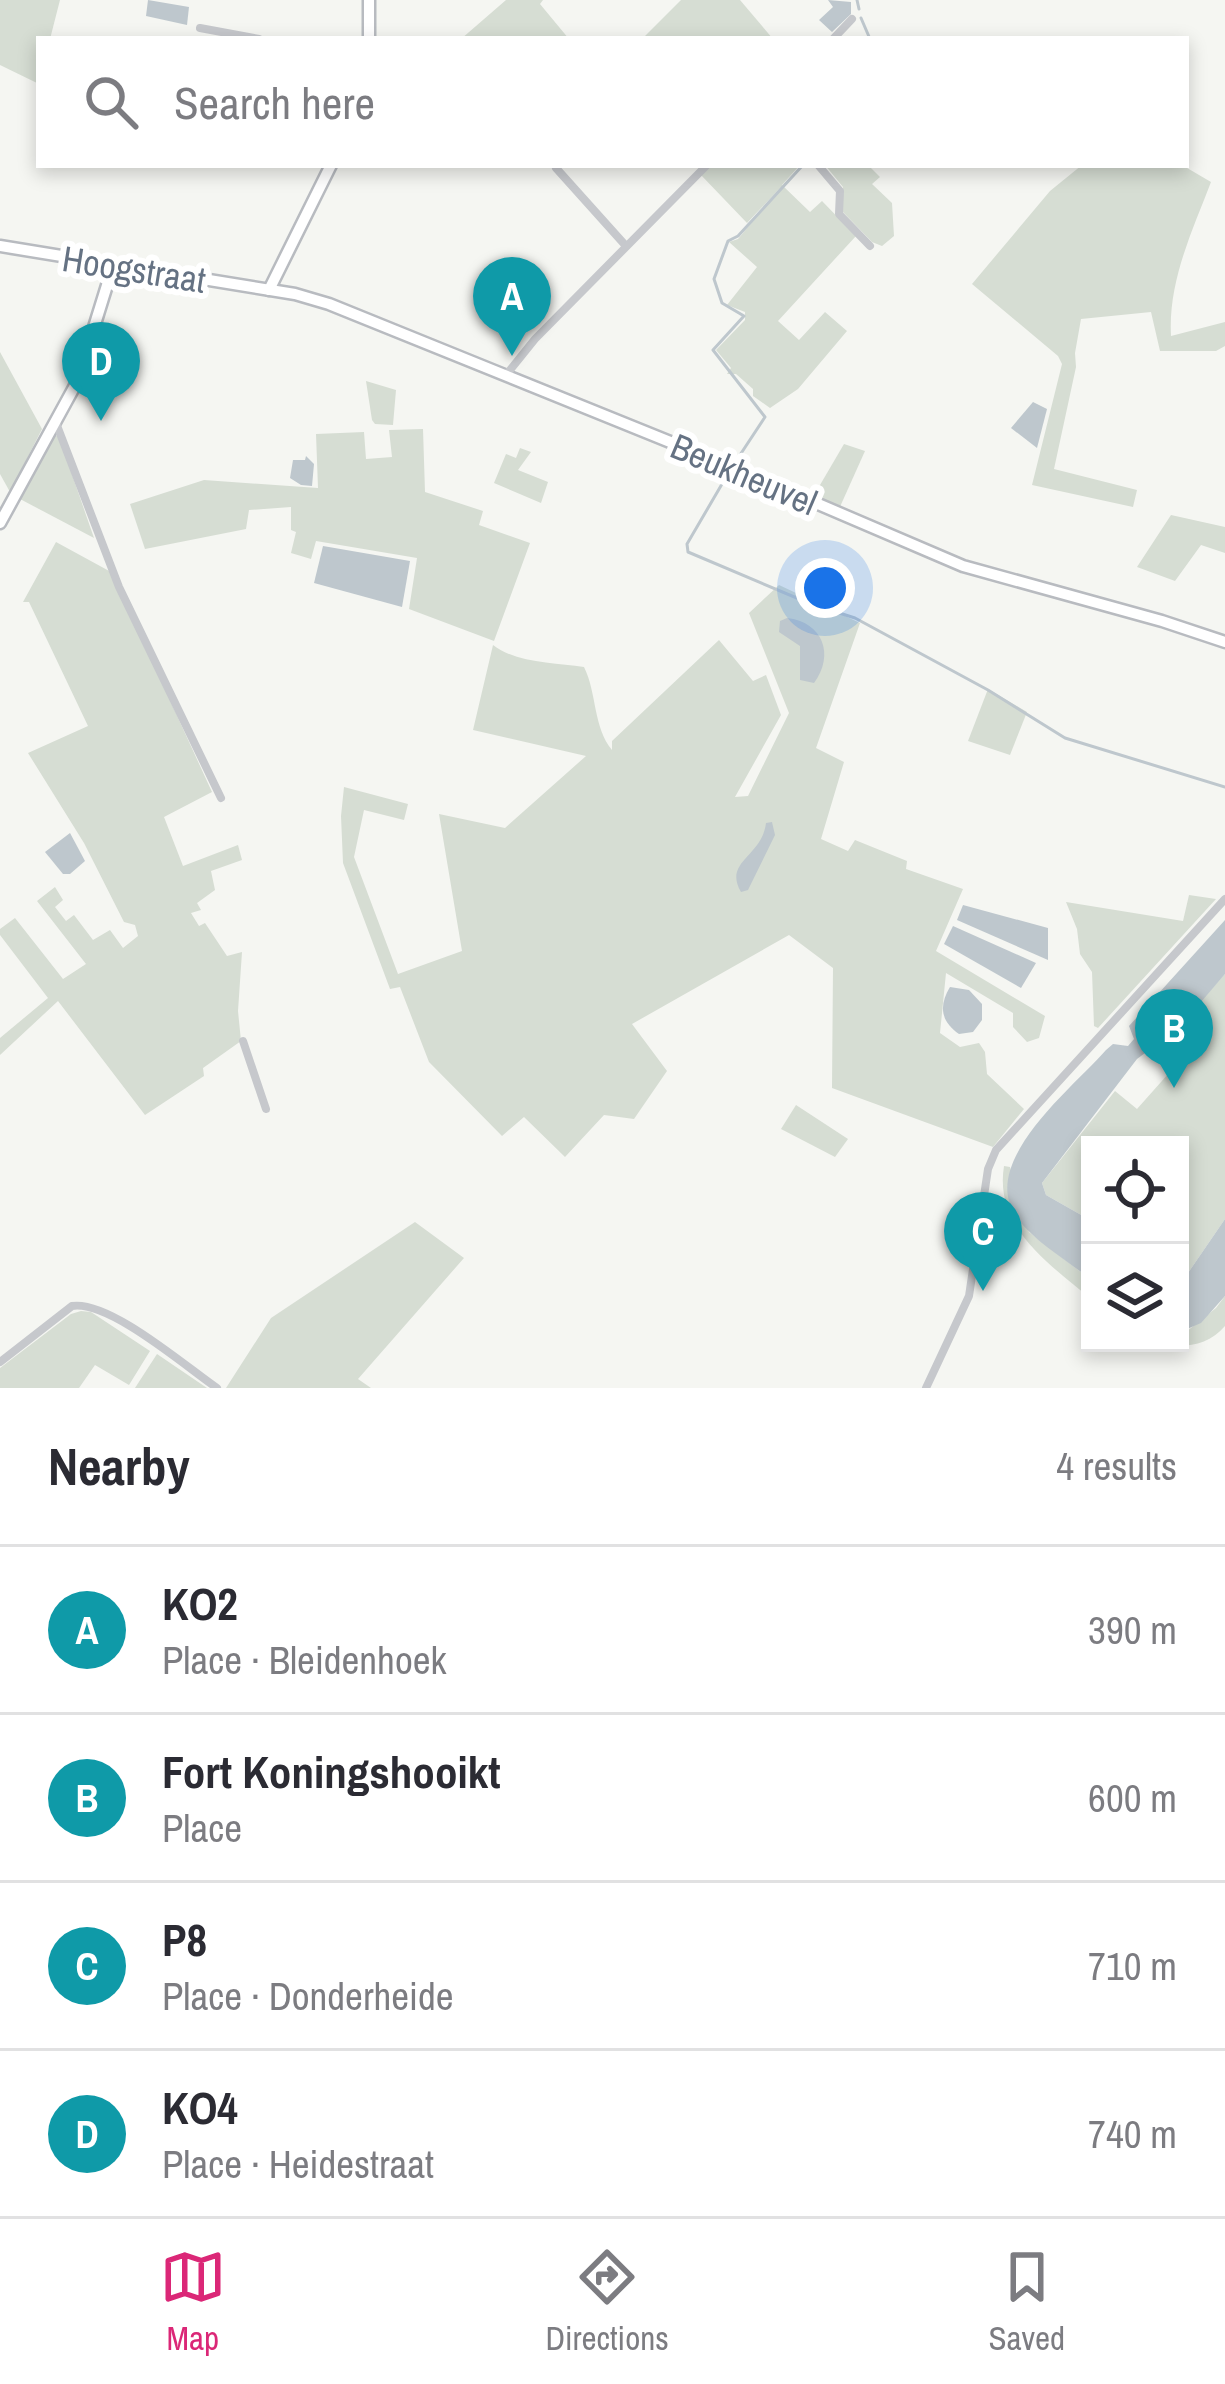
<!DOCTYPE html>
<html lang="en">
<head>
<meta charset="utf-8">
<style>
	:root { --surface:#fff; --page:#f2f2f3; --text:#2b2b33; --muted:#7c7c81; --line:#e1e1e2; --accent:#db2777 }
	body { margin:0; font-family:"Archivo Narrow",sans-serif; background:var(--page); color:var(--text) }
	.controls { position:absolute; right:36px; bottom:36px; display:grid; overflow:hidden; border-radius:0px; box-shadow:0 6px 18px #0003 }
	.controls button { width:108px; height:108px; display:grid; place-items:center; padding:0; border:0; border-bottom:3px solid var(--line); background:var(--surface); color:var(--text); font:60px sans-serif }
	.you { position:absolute; left:825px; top:588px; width:42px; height:42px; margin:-30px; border:9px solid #fff; border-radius:50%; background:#1a73e8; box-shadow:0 0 0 18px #1a73e833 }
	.badge { display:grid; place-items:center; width:78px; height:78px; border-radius:50%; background:var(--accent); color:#fff; font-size:39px; font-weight:700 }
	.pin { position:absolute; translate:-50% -99px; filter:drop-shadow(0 3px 6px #0008) }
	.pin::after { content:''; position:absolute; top:63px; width:42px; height:36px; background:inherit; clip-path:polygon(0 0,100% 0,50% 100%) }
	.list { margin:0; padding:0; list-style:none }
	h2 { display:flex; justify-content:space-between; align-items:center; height:156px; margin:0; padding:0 48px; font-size:51px }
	h2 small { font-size:39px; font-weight:400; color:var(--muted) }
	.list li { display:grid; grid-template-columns:78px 1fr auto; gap:36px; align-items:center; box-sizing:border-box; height:168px; padding:0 48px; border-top:3px solid var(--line) }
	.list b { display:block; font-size:45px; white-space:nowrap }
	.list p { margin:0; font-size:39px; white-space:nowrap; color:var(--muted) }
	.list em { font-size:39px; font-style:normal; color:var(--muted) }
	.icon { flex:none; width:66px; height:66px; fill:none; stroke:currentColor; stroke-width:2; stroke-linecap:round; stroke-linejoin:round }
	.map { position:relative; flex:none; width:1225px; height:1388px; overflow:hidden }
	.search { position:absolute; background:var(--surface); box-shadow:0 6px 18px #0003; left:36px; right:36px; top:36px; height:132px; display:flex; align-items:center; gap:30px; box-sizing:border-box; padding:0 42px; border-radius:0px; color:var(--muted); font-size:45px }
	.sheet { height:828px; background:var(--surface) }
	nav { display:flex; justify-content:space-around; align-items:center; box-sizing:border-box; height:168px; border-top:3px solid var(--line); background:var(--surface); font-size:33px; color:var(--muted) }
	nav a { display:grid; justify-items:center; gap:6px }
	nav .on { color:var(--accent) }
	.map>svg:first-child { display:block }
</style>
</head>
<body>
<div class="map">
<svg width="1225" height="1388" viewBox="0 0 1225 1388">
	<rect width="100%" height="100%" fill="#f5f6f2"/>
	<g fill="#d6ddd3">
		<polygon points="0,0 60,0 50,39 39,39 39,84 0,65"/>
		<polygon points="506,0 543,0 540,4 569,39 461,39"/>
		<polygon points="681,0 740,0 773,39 642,39"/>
		<polygon points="710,165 800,165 782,185 810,212 822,201 856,236 778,321 799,340 825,312 847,331 798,389 770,408 753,396 753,389 736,374 727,374 731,368 716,350 745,320 745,312 727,305 757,267 729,242 738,239 782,186 747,223 700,174"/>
		<polygon points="825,165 868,165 880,177 872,184 892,203 894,236 882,246 872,242 842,211 843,187"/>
		<path d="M1082,165H1182L1211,182C1192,232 1168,281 1171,336L1225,322V346L1216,351H1160L1151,312L1081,319L1075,353L1076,367L1054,469L1137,490L1133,507L1032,485L1062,364L1058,356L972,284L1050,191Z"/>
		<polygon points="0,352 42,429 10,492 0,474"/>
		<polygon points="366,381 396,390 393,425 375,424 372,420"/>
		<polygon points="423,429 425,492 483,511 479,525 530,543 494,641 409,609 417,558 316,541 311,559 291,553 296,532 291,530 291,507 249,510 246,529 145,549 130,504 204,480 318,488 316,434 364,432 366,459 392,457 389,430"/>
		<polygon points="55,435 59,437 94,538 20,499"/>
		<polygon points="844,444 865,451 839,509 813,497"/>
		<polygon points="520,448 531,452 518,470 548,482 541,503 494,483 506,454 516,458"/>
		<polygon points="1171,515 1225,527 1225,553 1201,545 1175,581 1137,567"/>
		<polygon points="56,542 111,572 212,792 164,817 183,866 238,845 242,860 211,871 215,890 197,903 201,910 191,913 199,926 205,923 227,956 242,952 238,1011 241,1041 203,1068 204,1076 145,1115 58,1001 0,1055 0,1038 48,998 0,935 0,929 15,918 63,979 86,964 37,901 55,887 63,900 55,907 66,921 74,915 93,940 110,930 123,948 138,936 135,925 124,922 84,843 28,753 88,726 29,602 23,602"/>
		<path d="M779,585L860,623L816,748L844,762L821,839L848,851L855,840L907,861L906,869L963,889L936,951L1045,1016L1039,1038L1027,1042L1013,1027V1013L946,973L940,1033L960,1047L979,1043L985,1052L987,1074L1024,1109L993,1147L832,1088L833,968L789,935L632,1024L667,1071L634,1119L604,1115L565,1157L524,1117L502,1136L429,1062L400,987L390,989L343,863L341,816L344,787L408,804L404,820L364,810L354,857L398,974L462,951L439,814L505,828L586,756L473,730L493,645C516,663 555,663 584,667C597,693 593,727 612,750V741L719,640L753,681L766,675L781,715L735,797L748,796L789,713L749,613Z"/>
		<polygon points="988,689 1027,712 1010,755 968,741"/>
		<polygon points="1189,895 1216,899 1098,1028 1094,1026 1092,972 1080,954 1077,929 1066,902 1183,921"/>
		<polygon points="1225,974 1225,1219 1188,1273 1180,1278 1180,1145 1090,1145 1090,1220 1046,1195 1042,1183 1115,1091 1137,1109 1193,1046 1197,1040 1180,1024"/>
		<polygon points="796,1105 848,1139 835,1157 781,1129"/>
		<path d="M1004,1166L1010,1167L1029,1232L1090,1279V1298C1048,1263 994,1227 1004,1166Z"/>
		<polygon points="415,1222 464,1258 358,1379 371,1388 226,1388 271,1318"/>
		<path d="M1225,1296V1326C1207,1347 1181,1349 1155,1343H1180V1332H1186L1216,1308Z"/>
		<polygon points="81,1311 91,1312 150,1351 129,1385 95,1365 79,1388 0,1388 0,1368 71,1314"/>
		<polygon points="157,1354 207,1388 135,1388"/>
	</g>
	<g fill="#bec7cd">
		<polygon points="148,0 189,7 187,25 146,16"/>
		<polygon points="828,0 851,2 851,14 832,32 819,20 833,7"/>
		<polygon points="1033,402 1047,409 1037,448 1011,428"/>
		<polygon points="306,456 314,464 312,486 301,485 290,478 293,460 305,460"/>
		<polygon points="323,546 410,561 402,607 314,583"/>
		<path d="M787,618C823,622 835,655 814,683L800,680V646L779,632L780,621Z"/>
		<path d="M772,822L775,835L748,890L741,892C723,861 762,857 766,823Z"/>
		<polygon points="70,833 85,861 70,874 63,874 45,852"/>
		<polygon points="963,905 1048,928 1048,960 957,920"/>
		<path d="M1225,920V974L1159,1051L1153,1047L1137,1059L1042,1183L1046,1195L1090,1220V1279C1067,1260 1036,1243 1018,1219C975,1164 1073,1088 1106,1050L1113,1044L1128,1046L1134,1039L1129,1026Z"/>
		<polygon points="953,926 1036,963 1021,988 944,944"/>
		<path d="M950,987L969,990L982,1004V1020L973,1032L959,1034C940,1021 939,1005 950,987Z"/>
		<polygon points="1225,1219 1225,1296 1201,1323 1180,1332 1180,1278 1188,1273"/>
	</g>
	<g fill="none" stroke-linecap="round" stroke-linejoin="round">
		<g stroke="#bec7cd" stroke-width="3">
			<polyline points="857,0 859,9"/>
			<polyline points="861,18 870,39"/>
			<polyline points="736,461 765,417 713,350 744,316 722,303 714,279 728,241 738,236 803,165"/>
			<polyline points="729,472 687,544 688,552 811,604 855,618 988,690 1065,738 1225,787"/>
		</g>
		<g stroke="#b8bbc0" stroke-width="15">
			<g id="secondary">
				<polyline points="369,0 369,39"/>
				<polyline points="0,246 295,294 329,304 727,465 963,566 1162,621 1225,642"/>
				<polyline points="269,290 331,165"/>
				<polyline points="0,523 77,382 113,266"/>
			</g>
		</g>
		<g stroke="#c6c8cc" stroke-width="8">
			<polyline points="200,28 259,39"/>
			<polyline points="833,39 852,19"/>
			<polyline points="818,165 840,191 839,214 870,246"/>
			<polyline points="556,168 626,246"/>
			<polyline points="506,375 535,339 707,165"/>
			<polyline points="56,423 119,587 221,798"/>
			<polyline points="243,1041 266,1109"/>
			<path d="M0,1362L72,1306C109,1300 185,1366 217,1388"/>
			<polyline points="926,1388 969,1296 988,1169 996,1150 1225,899"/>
		</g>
		<use href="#secondary" stroke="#fff" stroke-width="10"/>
	</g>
	<g text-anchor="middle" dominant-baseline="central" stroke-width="12" stroke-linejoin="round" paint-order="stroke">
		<g font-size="36" fill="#657283" stroke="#fff">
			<text transform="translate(134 269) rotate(9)">Hoogstraat</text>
			<text transform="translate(744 474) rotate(23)">Beukheuvel</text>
		</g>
	</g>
</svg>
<div class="controls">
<button><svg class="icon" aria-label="locate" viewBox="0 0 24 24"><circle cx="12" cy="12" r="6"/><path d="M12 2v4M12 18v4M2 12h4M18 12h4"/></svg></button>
<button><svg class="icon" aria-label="layers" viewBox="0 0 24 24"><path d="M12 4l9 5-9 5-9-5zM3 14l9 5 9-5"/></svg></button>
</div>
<div class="you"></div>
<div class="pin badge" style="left:512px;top:356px;background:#0f9aa8">A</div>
<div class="pin badge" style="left:1174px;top:1088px;background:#0f9aa8">B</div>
<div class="pin badge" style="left:983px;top:1291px;background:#0f9aa8">C</div>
<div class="pin badge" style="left:101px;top:421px;background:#0f9aa8">D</div>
<div class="search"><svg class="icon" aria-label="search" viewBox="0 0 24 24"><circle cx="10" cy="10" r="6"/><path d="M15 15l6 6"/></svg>Search here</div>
</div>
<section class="sheet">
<h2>Nearby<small>4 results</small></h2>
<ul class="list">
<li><span class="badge" style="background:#0f9aa8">A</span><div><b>KO2</b><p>Place · Bleidenhoek</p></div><em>390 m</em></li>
<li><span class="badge" style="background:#0f9aa8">B</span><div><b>Fort Koningshooikt</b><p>Place</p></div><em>600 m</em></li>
<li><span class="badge" style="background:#0f9aa8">C</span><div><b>P8</b><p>Place · Donderheide</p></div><em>710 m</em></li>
<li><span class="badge" style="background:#0f9aa8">D</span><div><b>KO4</b><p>Place · Heidestraat</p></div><em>740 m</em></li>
</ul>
</section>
<nav>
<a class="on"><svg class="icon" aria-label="map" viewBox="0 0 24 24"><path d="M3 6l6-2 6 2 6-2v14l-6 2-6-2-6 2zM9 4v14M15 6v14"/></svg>Map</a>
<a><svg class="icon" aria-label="directions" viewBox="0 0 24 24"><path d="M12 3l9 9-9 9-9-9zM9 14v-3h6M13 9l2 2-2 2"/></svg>Directions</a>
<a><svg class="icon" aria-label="saved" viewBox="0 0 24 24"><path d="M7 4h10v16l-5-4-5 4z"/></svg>Saved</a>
</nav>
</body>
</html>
